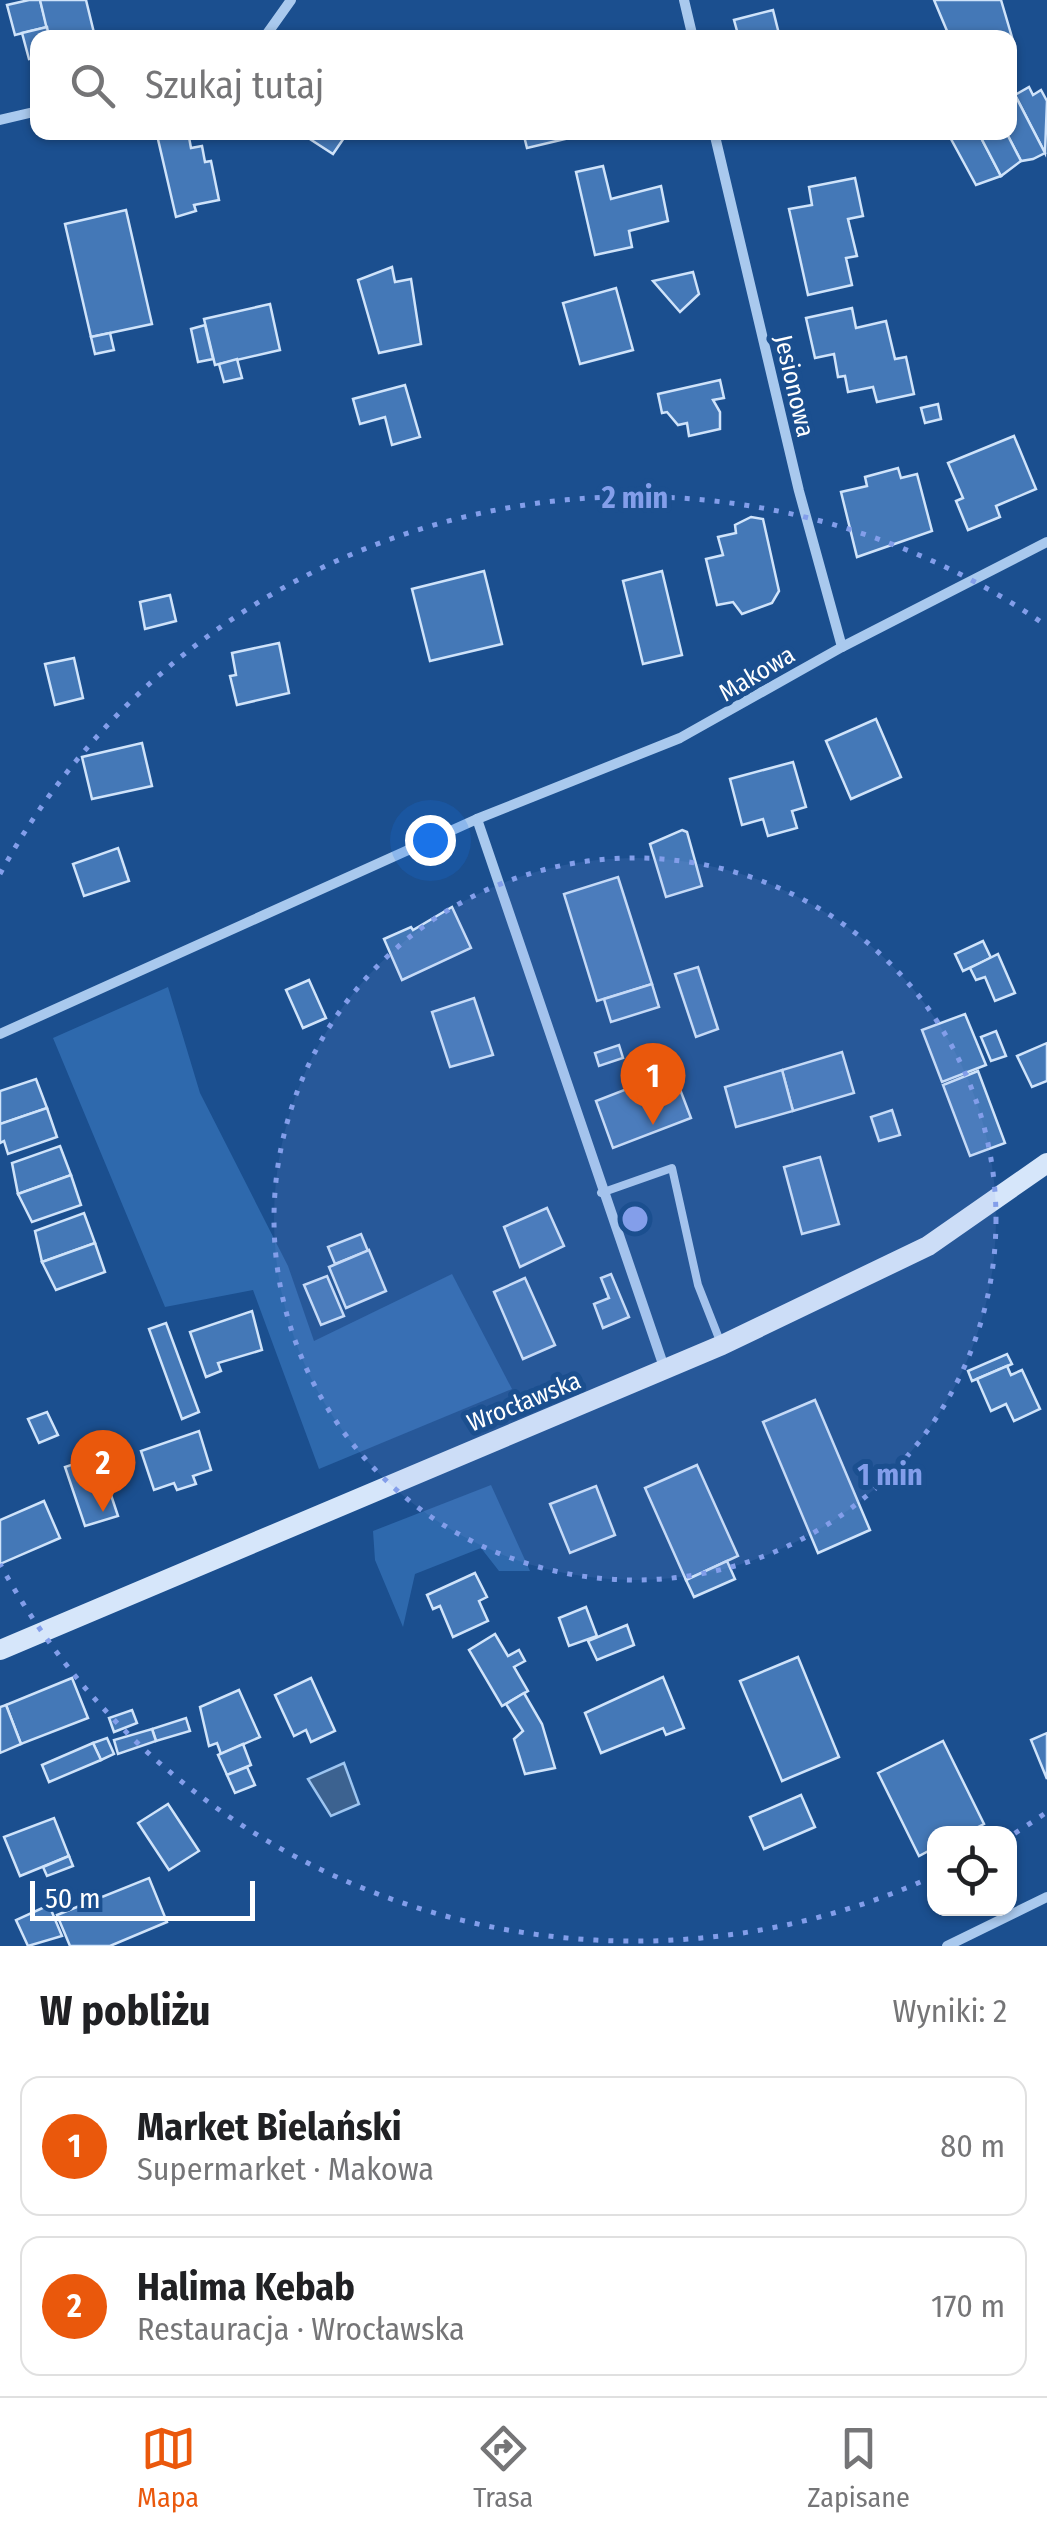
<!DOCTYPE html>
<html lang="pl">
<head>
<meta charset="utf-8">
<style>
	:root { --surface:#fff; --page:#f2f2f2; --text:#202124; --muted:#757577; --line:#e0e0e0; --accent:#ea580c }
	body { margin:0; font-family:"Fira Sans Condensed",sans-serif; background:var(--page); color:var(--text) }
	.controls { position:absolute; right:30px; bottom:30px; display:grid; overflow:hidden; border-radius:20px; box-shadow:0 2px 8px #0004 }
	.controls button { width:90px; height:90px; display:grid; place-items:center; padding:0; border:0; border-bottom:2px solid var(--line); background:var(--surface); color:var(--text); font:50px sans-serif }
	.scale { position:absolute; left:30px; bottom:25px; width:225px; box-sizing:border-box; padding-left:10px; border:5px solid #fff; border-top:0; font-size:28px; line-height:35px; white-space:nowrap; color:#fff; -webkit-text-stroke:8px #1b4f8f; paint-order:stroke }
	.you { position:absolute; left:430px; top:840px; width:35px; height:35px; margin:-25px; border:8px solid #fff; border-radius:50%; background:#1a73e8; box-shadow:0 0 0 15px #1a73e833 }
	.badge { display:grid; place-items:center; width:65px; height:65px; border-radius:50%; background:var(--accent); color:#fff; font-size:32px; font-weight:700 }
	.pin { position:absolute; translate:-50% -82px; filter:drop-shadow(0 2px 5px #0008) }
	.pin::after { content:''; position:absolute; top:52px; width:35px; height:30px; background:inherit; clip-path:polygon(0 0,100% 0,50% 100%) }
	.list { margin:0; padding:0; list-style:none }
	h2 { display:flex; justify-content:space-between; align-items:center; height:130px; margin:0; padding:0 40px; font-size:42px }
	h2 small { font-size:32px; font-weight:400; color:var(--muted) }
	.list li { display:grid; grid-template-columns:65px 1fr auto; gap:30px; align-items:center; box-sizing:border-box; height:140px; margin:0 20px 20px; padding:0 20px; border:2px solid var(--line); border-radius:20px }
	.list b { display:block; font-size:38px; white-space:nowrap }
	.list p { margin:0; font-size:32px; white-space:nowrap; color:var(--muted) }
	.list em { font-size:32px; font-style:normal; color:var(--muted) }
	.icon { flex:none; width:55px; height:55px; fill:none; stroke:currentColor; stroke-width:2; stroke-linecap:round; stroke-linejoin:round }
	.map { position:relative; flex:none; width:1047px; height:1946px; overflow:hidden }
	.search { position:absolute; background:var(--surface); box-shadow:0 2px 8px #0004; left:30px; right:30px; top:30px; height:110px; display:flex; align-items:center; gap:25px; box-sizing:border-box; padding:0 35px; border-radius:20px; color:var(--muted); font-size:38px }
	.sheet { height:450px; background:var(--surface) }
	nav { display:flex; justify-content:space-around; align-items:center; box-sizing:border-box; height:140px; border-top:2px solid var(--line); background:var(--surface); font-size:28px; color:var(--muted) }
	nav a { display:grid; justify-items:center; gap:5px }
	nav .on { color:var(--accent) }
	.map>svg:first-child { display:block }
</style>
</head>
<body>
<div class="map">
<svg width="1047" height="1946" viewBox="0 0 1047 1946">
	<rect width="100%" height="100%" fill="#1b4f8f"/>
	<g fill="#2e69ad">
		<polygon points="168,987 200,1093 288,1266 314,1341 452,1274 512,1389 319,1469 253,1290 165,1307 53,1038"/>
		<polygon points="491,1485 530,1571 499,1571 481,1548 415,1574 403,1627 375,1560 373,1531"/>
	</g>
	<polygon fill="#3c6290" stroke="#9cc4f0" stroke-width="2.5" points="344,1763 359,1804 331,1816 308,1779"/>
	<g fill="#4478b7" stroke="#cfe3fa" stroke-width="2.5">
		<polygon points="29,0 40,0 47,27 15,35 7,5"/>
		<polygon points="40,0 86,0 95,37 49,38"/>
		<polygon points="934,0 1001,0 1014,44 1010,46 1010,38 950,38"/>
		<polygon points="773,10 780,38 739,38 734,20"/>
		<polygon points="47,27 49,38 38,38 38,57 29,59 22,33"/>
		<polygon points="1029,87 1033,95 1041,90 1047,101 1045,153 1015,95"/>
		<polygon points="1015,95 1045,153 1033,159 1021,161 1006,132 1010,132 1010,98"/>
		<polygon points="188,132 191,148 202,146 205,162 211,161 219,200 194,205 196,211 176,217 157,135"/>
		<polygon points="348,132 333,154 299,132"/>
		<polygon points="523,132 564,132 565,139 527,148"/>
		<polygon points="978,132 1001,176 976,185 951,139 959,132"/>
		<polygon points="978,132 1006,132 1021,161 1001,176"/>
		<polygon points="603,166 611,199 661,186 668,221 629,231 632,247 595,255 576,172"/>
		<polygon points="855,178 863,216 848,219 857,256 846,258 852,285 808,295 789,209 812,205 809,187"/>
		<polygon points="126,210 152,324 91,337 65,224"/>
		<polygon points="392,267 395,282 411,279 421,344 379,353 358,280"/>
		<polygon points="693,272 699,294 680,312 653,281"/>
		<polygon points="616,288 633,350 580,364 563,303"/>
		<polygon points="270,304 280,350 215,365 204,319"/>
		<polygon points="852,308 856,328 886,321 895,359 906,357 914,394 877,402 873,387 848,392 845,376 838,377 834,354 815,358 806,318"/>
		<polygon points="205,325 213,359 198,362 191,329"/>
		<polygon points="110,333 114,350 95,354 91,337"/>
		<polygon points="237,359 242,378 224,382 219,364"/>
		<polygon points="720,380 724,398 713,400 720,412 720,429 689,436 687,423 678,425 667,412 662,413 658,394"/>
		<polygon points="405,385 420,437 392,445 385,417 360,424 353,399"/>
		<polygon points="938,404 941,419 925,423 921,408"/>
		<polygon points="1014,436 1036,489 996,506 1000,517 968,530 956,501 963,498 948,463"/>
		<polygon points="898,468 901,478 917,474 932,531 857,557 841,492 867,486 865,477"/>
		<polygon points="751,517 763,519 779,591 772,603 742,614 733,602 717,605 706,559 723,555 718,537 736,533 735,525"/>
		<polygon points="484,571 502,644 430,661 412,589"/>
		<polygon points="662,571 682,655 643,664 623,581"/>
		<polygon points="170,595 176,621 145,629 140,602"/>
		<polygon points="279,643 289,693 237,705 230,676 236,675 232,653"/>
		<polygon points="74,658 83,698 55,705 45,664"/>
		<polygon points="876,719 901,777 851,799 826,741"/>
		<polygon points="142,743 152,786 92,799 82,757"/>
		<polygon points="793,762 806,807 792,811 797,828 768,836 763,819 742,825 730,779"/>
		<polygon points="682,830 687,832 702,886 666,897 650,844"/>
		<polygon points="118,848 129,881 84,896 73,864"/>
		<polygon points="618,877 652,984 597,1001 564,894"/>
		<polygon points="452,907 471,948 402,980 384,939 411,927 413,930"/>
		<polygon points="983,941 991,958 963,971 955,954"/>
		<polygon points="998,954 1015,993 995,1001 985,977 976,980 970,968"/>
		<polygon points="698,967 718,1029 696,1037 675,974"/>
		<polygon points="309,980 326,1018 303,1028 286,990"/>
		<polygon points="652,984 659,1007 611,1022 604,999"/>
		<polygon points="474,998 493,1055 450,1067 432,1012"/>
		<polygon points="965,1014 986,1065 942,1082 922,1030"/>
		<polygon points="996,1031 1006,1056 991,1061 981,1037"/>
		<polygon points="1047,1043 1047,1081 1032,1087 1017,1056"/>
		<polygon points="619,1045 623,1058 599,1066 595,1053"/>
		<polygon points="842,1052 854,1093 793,1111 782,1070"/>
		<polygon points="782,1070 793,1111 736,1127 725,1087"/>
		<polygon points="673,1071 691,1118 613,1148 596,1101"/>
		<polygon points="978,1071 1005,1143 970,1156 943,1085"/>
		<polygon points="36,1079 47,1108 0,1124 0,1091"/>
		<polygon points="47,1108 57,1137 8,1154 4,1141 0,1143 0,1124"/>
		<polygon points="892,1110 900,1135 879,1141 871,1117"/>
		<polygon points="60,1146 71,1175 18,1194 12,1163"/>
		<polygon points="820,1157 839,1224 802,1234 784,1167"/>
		<polygon points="71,1175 81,1205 32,1222 18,1194"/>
		<polygon points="547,1208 564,1246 520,1267 504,1227"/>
		<polygon points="84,1213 95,1243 42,1262 35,1231"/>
		<polygon points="361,1234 368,1251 335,1264 328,1247"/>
		<polygon points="95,1243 105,1272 56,1290 42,1262"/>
		<polygon points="369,1250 386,1291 346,1308 329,1267"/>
		<polygon points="611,1274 629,1317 603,1328 594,1304 609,1298 601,1278"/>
		<polygon points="327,1276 344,1316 321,1325 304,1285"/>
		<polygon points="525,1278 555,1345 523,1359 494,1292"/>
		<polygon points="252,1311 262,1350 218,1363 221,1371 206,1377 190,1332"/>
		<polygon points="166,1323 199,1412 182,1419 149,1329"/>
		<polygon points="1007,1354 1012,1364 972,1381 968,1371"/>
		<polygon points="1007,1366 1011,1375 1022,1370 1040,1409 1014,1421 1006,1404 991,1411 977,1379"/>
		<polygon points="815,1400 870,1530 818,1553 763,1422"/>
		<polygon points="47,1412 58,1435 39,1443 28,1419"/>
		<polygon points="199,1431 211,1470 193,1476 196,1484 177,1490 174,1483 154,1490 141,1451"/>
		<polygon points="98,1456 118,1516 85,1526 65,1467"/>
		<polygon points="697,1465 738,1556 686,1580 645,1488"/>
		<polygon points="596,1486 615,1535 570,1553 550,1504"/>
		<polygon points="44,1501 60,1538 0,1564 0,1520"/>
		<polygon points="727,1561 735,1579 694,1597 686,1580"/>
		<polygon points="475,1573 487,1597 479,1601 488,1621 453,1637 440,1606 433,1609 427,1595"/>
		<polygon points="586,1607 597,1636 569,1646 559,1618"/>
		<polygon points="627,1625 634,1645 597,1660 588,1641"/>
		<polygon points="495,1634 508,1656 519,1650 525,1661 514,1667 528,1691 502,1706 469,1650"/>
		<polygon points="798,1657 839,1757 782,1781 740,1681"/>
		<polygon points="663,1677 684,1728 666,1735 663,1728 601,1753 585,1713"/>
		<polygon points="72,1678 88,1718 21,1744 6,1705"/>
		<polygon points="311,1678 335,1731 311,1742 306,1730 294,1736 275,1695"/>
		<polygon points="239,1690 260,1737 221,1754 217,1743 209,1746 200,1707"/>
		<polygon points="524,1693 542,1724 555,1768 525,1774 514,1739 523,1731 506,1704"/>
		<polygon points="6,1705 21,1744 0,1753 0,1707"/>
		<polygon points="132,1710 137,1723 114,1732 109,1718"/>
		<polygon points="186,1718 190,1731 156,1741 152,1729"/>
		<polygon points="152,1729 156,1741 118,1754 114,1740"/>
		<polygon points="1047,1733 1047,1779 1031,1740"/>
		<polygon points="107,1738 114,1754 101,1760 93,1743"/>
		<polygon points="943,1741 984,1824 964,1834 934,1834 934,1848 919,1856 878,1773"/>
		<polygon points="93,1743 101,1760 49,1782 42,1765"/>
		<polygon points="243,1744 251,1765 227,1775 218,1755"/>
		<polygon points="247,1767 255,1785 235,1793 227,1775"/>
		<polygon points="801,1795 815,1827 764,1849 750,1817"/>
		<polygon points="168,1804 199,1851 169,1870 138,1823"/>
		<polygon points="54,1818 69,1856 20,1876 4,1837"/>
		<polygon points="69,1856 73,1866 47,1876 43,1867"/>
		<polygon points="149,1878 167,1922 110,1946 70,1946 57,1915"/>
		<polygon points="49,1905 62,1936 28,1946 16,1920"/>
	</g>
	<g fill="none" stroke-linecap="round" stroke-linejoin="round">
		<polyline stroke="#a9c9ee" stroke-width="8" points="601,1193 672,1168 698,1285 720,1341"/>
		<g stroke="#a9c9ee" stroke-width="10">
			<polyline points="684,0 693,38"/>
			<polyline points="264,38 291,0"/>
			<polyline points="0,120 38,111"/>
			<polyline points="714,132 799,491 842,647"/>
			<polyline points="477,819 665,1370"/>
			<polyline points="0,1034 477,819 680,738 842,647 1047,542"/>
			<polyline points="947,1946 1047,1897"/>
		</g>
		<polyline stroke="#d6e6fa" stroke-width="20" points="0,1650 722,1345 928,1246 1047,1163"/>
	</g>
	<circle cx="635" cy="1219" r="361" fill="#839eea" fill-opacity=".12"/>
	<g fill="none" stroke="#839eea" stroke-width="5" stroke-dasharray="5 10">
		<circle cx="635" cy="1219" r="361"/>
		<path d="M1044 1814A722 722 0 0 1 1012 1835M934 1876A722 722 0 0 1 0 1564M0 874A722 722 0 0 1 1044 624"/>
	</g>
	<g text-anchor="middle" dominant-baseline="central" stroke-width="10" stroke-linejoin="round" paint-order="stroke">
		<g font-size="25" fill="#fff" stroke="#1b4f8f">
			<text transform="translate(794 386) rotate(77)">Jesionowa</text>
			<text transform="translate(757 674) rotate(-31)">Makowa</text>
			<text transform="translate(524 1402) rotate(-22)">Wrocławska</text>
		</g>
	</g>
	<circle cx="635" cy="1219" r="15" fill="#839eea" stroke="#1b4f8f" stroke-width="5"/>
	<g font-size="30" text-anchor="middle" font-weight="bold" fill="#839eea" stroke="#1b4f8f" stroke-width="10" stroke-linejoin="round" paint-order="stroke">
		<text x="635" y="508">2 min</text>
		<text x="890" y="1485">1 min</text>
	</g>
</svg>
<div class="controls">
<button><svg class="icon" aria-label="locate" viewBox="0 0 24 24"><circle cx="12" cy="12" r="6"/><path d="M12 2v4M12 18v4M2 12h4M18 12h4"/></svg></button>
</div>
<div class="scale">50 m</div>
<div class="you"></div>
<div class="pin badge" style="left:653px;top:1125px">1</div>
<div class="pin badge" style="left:103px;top:1512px">2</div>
<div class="search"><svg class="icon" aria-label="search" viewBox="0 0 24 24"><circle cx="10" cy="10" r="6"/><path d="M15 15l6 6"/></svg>Szukaj tutaj</div>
</div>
<section class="sheet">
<h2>W pobliżu<small>Wyniki: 2</small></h2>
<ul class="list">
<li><span class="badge">1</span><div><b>Market Bielański</b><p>Supermarket · Makowa</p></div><em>80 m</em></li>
<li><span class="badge">2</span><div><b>Halima Kebab</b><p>Restauracja · Wrocławska</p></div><em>170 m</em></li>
</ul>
</section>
<nav>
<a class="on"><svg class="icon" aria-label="map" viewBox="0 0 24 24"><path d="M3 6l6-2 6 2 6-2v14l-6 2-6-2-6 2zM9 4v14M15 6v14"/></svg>Mapa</a>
<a><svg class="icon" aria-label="directions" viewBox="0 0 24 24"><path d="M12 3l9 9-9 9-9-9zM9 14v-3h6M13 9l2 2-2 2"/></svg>Trasa</a>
<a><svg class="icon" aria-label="saved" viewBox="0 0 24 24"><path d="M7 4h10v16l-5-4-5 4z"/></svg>Zapisane</a>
</nav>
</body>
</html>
